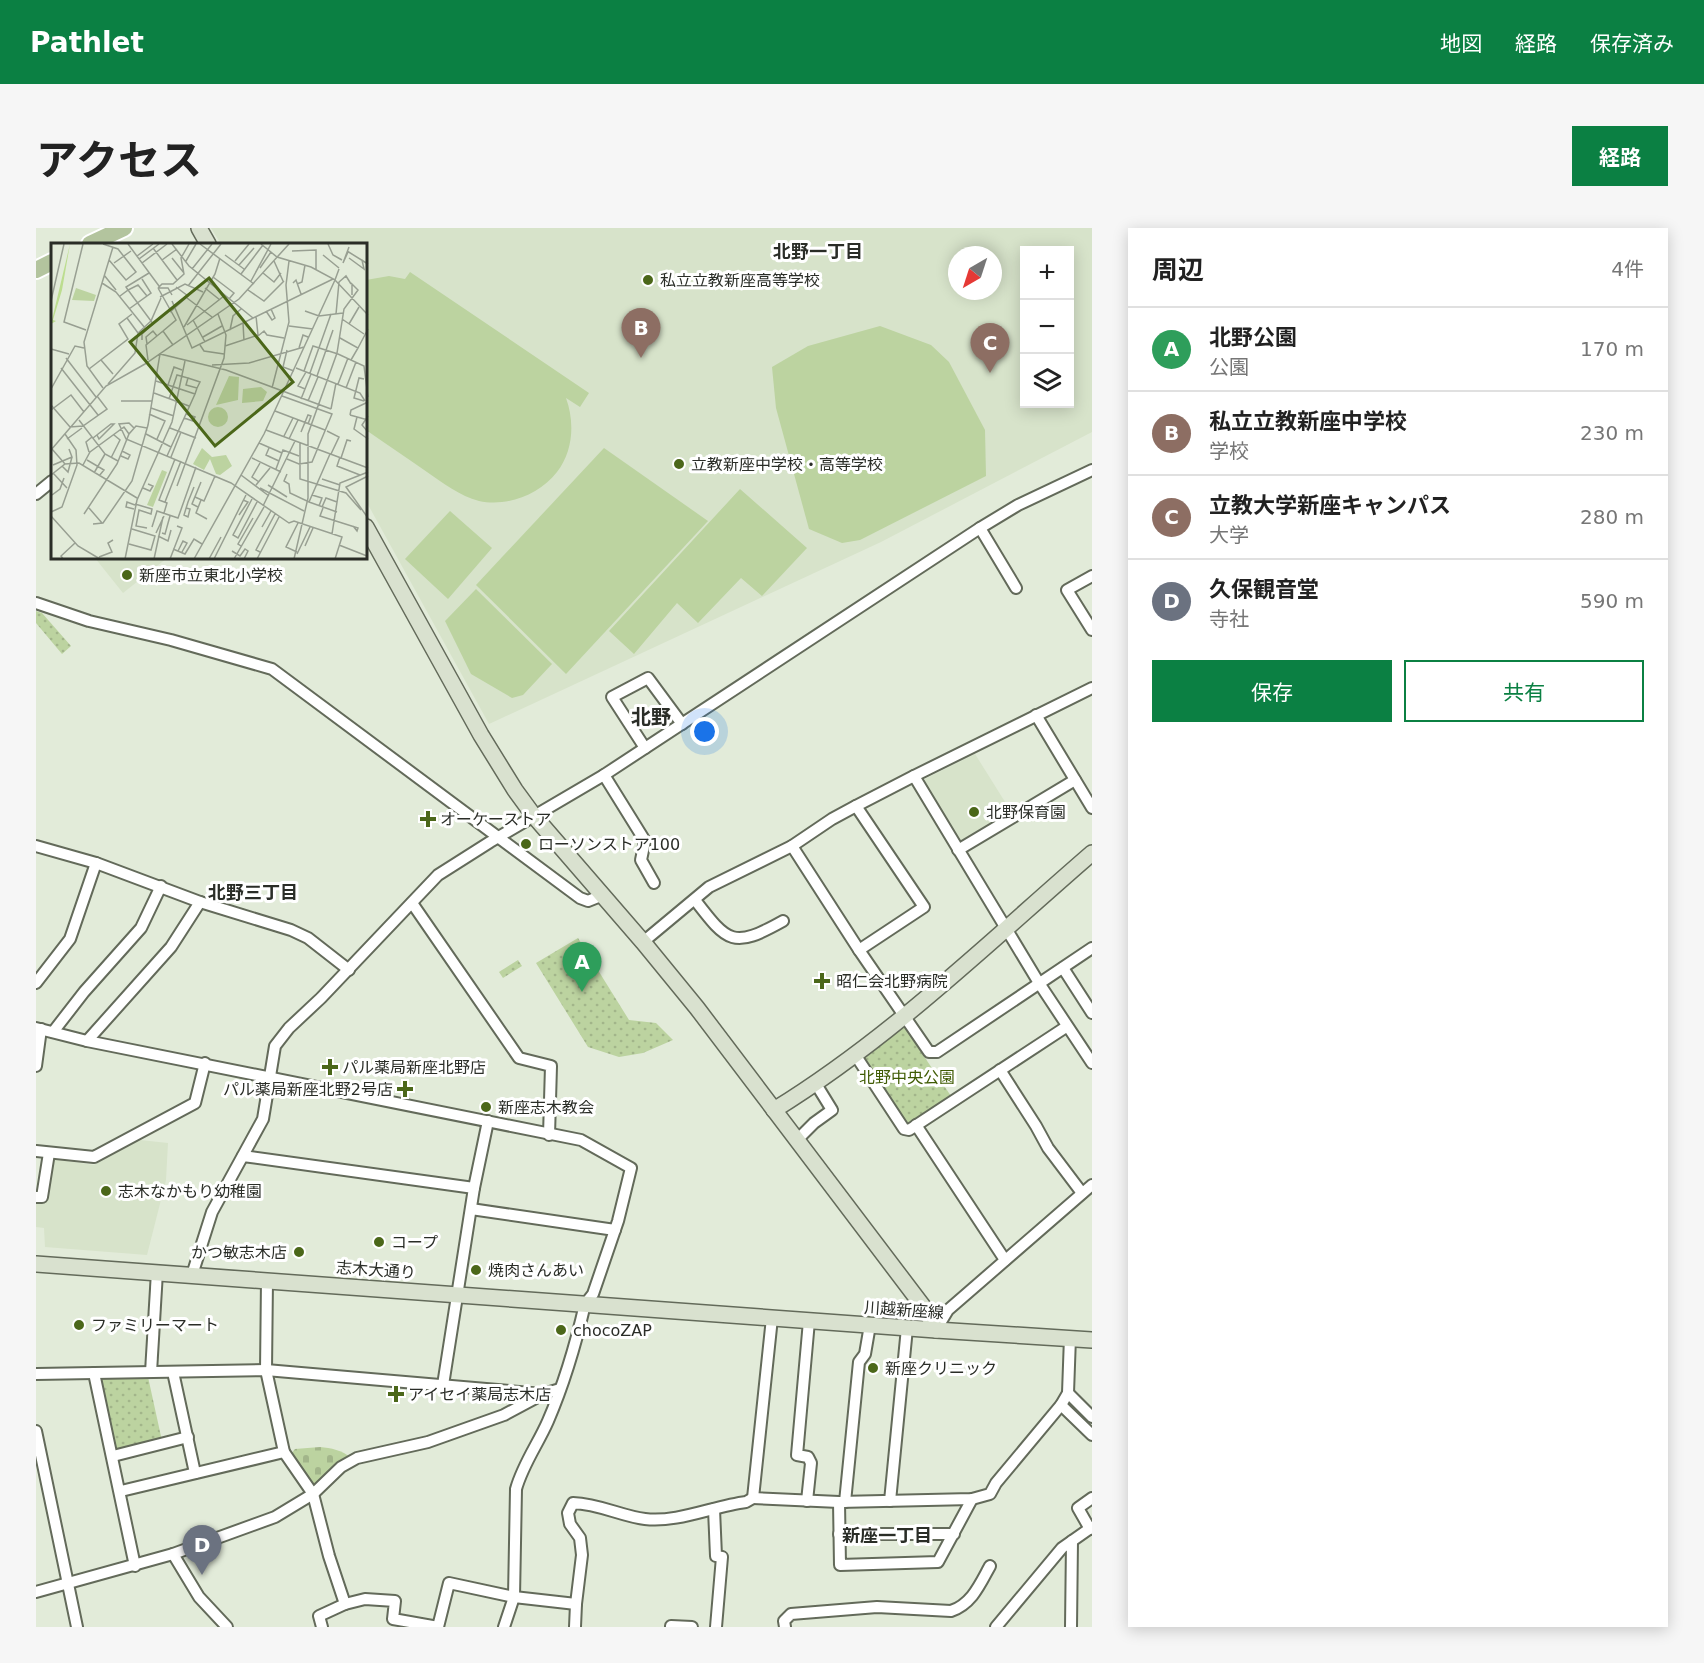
<!DOCTYPE html>
<html lang="ja">
<head>
<meta charset="utf-8">
<style>
	:root { --surface:#fff; --page:#f6f6f6; --text:#222; --muted:#767676; --line:#e0e0e0; --accent:#0b8043 }
	body { margin:0; font-family:"DejaVu Sans","Noto Sans JP",sans-serif; background:var(--page); color:var(--text) }
	.controls { position:absolute; right:18px; top:18px; display:grid; overflow:hidden; border-radius:0px; box-shadow:0 3px 15px #0003 }
	.controls button { width:54px; height:54px; display:grid; place-items:center; padding:0; border:0; border-bottom:2px solid var(--line); background:var(--surface); color:var(--text); font:30px sans-serif }
	.compass { position:absolute; left:912px; top:18px; width:54px; height:54px; border-radius:50%; background:var(--surface); box-shadow:0 3px 15px #0003; rotate:219deg }
	.you { position:absolute; left:669px; top:504px; width:21px; height:21px; margin:-15px; border:4px solid #fff; border-radius:50%; background:#1a73e8; box-shadow:0 0 0 9px #1a73e833 }
	.badge { display:grid; place-items:center; width:39px; height:39px; border-radius:50%; background:var(--accent); color:#fff; font-size:20px; font-weight:700 }
	.pin { position:absolute; translate:-50% -50px; filter:drop-shadow(0 2px 3px #0008) }
	.pin::after { content:''; position:absolute; top:32px; width:21px; height:18px; background:inherit; clip-path:polygon(0 0,100% 0,50% 100%) }
	.list { margin:0; padding:0; list-style:none }
	h2 { display:flex; justify-content:space-between; align-items:center; height:78px; margin:0; padding:0 24px; font-size:26px }
	h2 small { font-size:20px; font-weight:400; color:var(--muted) }
	.list li { display:grid; grid-template-columns:39px 1fr auto; gap:18px; align-items:center; box-sizing:border-box; height:84px; padding:0 24px; border-top:2px solid var(--line) }
	.list b { display:block; font-size:22px; white-space:nowrap }
	.list p { margin:0; font-size:20px; white-space:nowrap; color:var(--muted) }
	.list em { font-size:20px; font-style:normal; color:var(--muted) }
	.actions { display:flex; gap:12px; padding:18px 24px }
	.actions a { flex:1; padding:14px 0; border:2px solid var(--accent); border-radius:0px; text-align:center; font-size:21px; color:var(--accent) }
	.actions .main { background:var(--accent); color:#fff }
	.icon { flex:none; width:33px; height:33px; fill:none; stroke:currentColor; stroke-width:2; stroke-linecap:round; stroke-linejoin:round }
	.map { position:relative; flex:none; width:1056px; height:1399px; overflow:hidden; border-radius:0px }
	header { display:flex; align-items:center; gap:36px; box-sizing:border-box; height:84px; padding:0 30px; background:var(--accent); color:#fff }
	header strong { font-size:28px }
	nav { display:flex; gap:33px; margin-inline-start:auto; font-size:21px }
	.intro { display:flex; align-items:center; justify-content:space-between; box-sizing:border-box; height:144px; padding:0 36px }
	h1 { margin:0; font-size:42px }
	.button { padding:15px 27px; border-radius:0px; background:var(--accent); color:#fff; font-size:21px; font-weight:700 }
	main { display:flex; gap:36px; padding:0 36px }
	aside { flex:1; background:var(--surface); border-radius:0px; box-shadow:0 3px 15px #0003 }
	.map>svg:first-child { display:block }
</style>
</head>
<body>
<header>
<strong>Pathlet</strong>
<nav><a>地図</a><a>経路</a><a>保存済み</a></nav>
</header>
<div class="intro"><h1>アクセス</h1><a class="button">経路</a></div>
<main>
<div class="map">
<svg width="1056" height="1399" viewBox="0 0 1056 1399">
	<defs>
		<pattern id="cemetery-stones" width="16" height="16" patternUnits="userSpaceOnUse" patternTransform="scale(1.5)"><rect width="16" height="16" fill="#bcd3a0"/><path d="M2 7V4a2 2 0 0 1 4 0v3zM10 15v-3a2 2 0 0 1 4 0v3z" fill="#a2b58a"/></pattern>
		<pattern id="park-dots" width="8" height="8" patternUnits="userSpaceOnUse" patternTransform="scale(1.5)"><rect width="8" height="8" fill="#bcd3a0"/><path d="M2 2h.1M6 6h.1" fill="none" stroke="#a2b58a" stroke-width="1.8" stroke-linecap="round"/></pattern>
	</defs>
	<rect width="100%" height="100%" fill="#e2ebd9"/>
	<g fill="#d7e3ca" fill-rule="evenodd">
		<path d="M175,0H1056V204L845,314L453,496L330,273V16H185ZM988,22H1034V176H988ZM921,27H957V63H921Z"/>
		<polygon points="59,330 131,330 87,365"/>
		<polygon points="939,526 976,585 928,613 923,613 887,556 889,551"/>
		<polygon points="104,912 132,915 130,952 111,1027 9,1019 8,1000 0,999 0,975 10,974 15,935 18,931 58,937 86,918"/>
	</g>
	<path fill="url(#cemetery-stones)" d="M284,1219C295,1220 306,1222 315,1230L281,1258L277,1257L255,1226L259,1221Z"/>
	<g fill="url(#park-dots)">
		<polygon points="0,383 6,385 35,418 26,426 0,395"/>
		<polygon points="542,710 593,792 620,795 637,812 607,825 583,829 552,819 500,735"/>
		<polygon points="482,732 486,738 467,750 463,744"/>
		<polygon points="868,799 915,868 872,897 828,831"/>
		<polygon points="67,1149 112,1149 126,1213 80,1224 64,1154"/>
	</g>
	<g fill="#bcd3a0">
		<path d="M374,44L553,165L544,179L530,170C539,195 537,223 521,244C503,267 471,279 443,273C424,268 407,255 391,244C371,230 350,216 330,202V52L353,48L369,51Z"/>
		<polygon points="844,98 895,117 913,134 949,202 950,248 824,312 806,315 773,301 740,180 736,139 772,118"/>
		<polygon points="568,220 672,293 530,446 440,357"/>
		<polygon points="704,261 771,320 726,368 705,350 662,395 641,375 598,426 573,403"/>
		<polygon points="414,283 456,320 412,371 369,331"/>
		<polygon points="440,361 516,436 487,467 476,470 435,446 409,393"/>
	</g>
	<g fill="none" stroke-linecap="round" stroke-linejoin="round">
		<g stroke="#636a5a" stroke-width="14">
			<g id="street">
				<polyline points="0,266 16,253"/>
				<polyline points="944,300 980,360"/>
				<polyline points="1056,348 1031,362 1056,402"/>
				<polyline points="0,375 53,393 135,412 236,441 544,670 552,673 567,667"/>
				<polyline points="1056,460 878,548 1003,755 1056,835"/>
				<polyline points="1000,487 1056,580"/>
				<polyline points="609,520 576,469 612,450 646,496"/>
				<polyline points="568,547 609,613 605,632 618,655"/>
				<polyline points="878,548 820,578 888,679 823,722 893,824 901,824 1056,720"/>
				<polyline points="820,578 796,591 756,618 823,722"/>
				<polyline points="0,618 60,635 164,674 255,702 272,710 313,742"/>
				<polyline points="922,622 1039,552"/>
				<path d="M659,672C692,715 697,721 747,693"/>
				<polyline points="376,675 483,830 515,838 513,907"/>
				<polyline points="607,714 673,659 756,618"/>
				<polyline points="1027,740 1056,785"/>
				<polyline points="0,755 34,711 60,635"/>
				<path d="M0,800L51,813L545,912L595,940L582,993L557,1066L549,1076C540,1115 528,1156 512,1193C502,1216 487,1236 480,1261L478,1369L468,1399"/>
				<polyline points="17,804 48,764 105,700 125,658"/>
				<polyline points="51,813 135,719 164,674"/>
				<polyline points="820,828 868,901 873,902 1030,799"/>
				<polyline points="0,838 5,801"/>
				<polyline points="964,842 1000,898 1012,920 1046,965"/>
				<polyline points="880,897 969,1032"/>
				<polyline points="761,912 778,895 796,882 780,856"/>
				<polyline points="0,923 58,929 159,875 169,835"/>
				<polyline points="207,928 438,960"/>
				<polyline points="0,969 6,969 13,925"/>
				<polyline points="435,981 579,1002"/>
				<polyline points="156,1047 176,984 227,891 239,818 253,800 285,770 402,647 454,614 568,547 944,300 982,277 1056,242"/>
				<polyline points="231,1052 230,1142 248,1224 277,1266 293,1328 309,1376"/>
				<polyline points="736,1090 717,1270 803,1274 936,1271 954,1266 960,1255 1025,1177 1032,1165 1034,1109"/>
				<polyline points="900,1102 912,1082 1056,957"/>
				<polyline points="115,1144 121,1044"/>
				<polyline points="137,1144 159,1245"/>
				<polyline points="58,1145 99,1338"/>
				<polyline points="0,1146 230,1142 507,1166"/>
				<polyline points="407,1157 438,960 452,893"/>
				<polyline points="1032,1165 1056,1189"/>
				<polyline points="1025,1177 1056,1207"/>
				<polyline points="0,1203 41,1399"/>
				<polyline points="77,1228 152,1209"/>
				<polyline points="85,1263 248,1224"/>
				<polyline points="771,1273 775,1235 772,1229 761,1227 773,1093"/>
				<polyline points="854,1273 871,1100"/>
				<polyline points="803,1274 804,1337 902,1334 936,1271"/>
				<polyline points="809,1274 823,1134 829,1126 834,1097"/>
				<polyline points="678,1281 680,1328 686,1329 680,1399"/>
				<polyline points="1054,1301 1042,1280 1056,1270"/>
				<polyline points="803,1306 918,1306"/>
				<polyline points="137,1326 163,1369 191,1399"/>
				<polyline points="0,1364 137,1326 239,1289 277,1266 305,1239 321,1230 392,1214 468,1187 507,1166 524,1161"/>
				<polyline points="635,1398 656,1399"/>
				<polyline points="286,1399 283,1388 309,1376 329,1371 359,1373 357,1391 402,1399 413,1355 478,1369 540,1376"/>
				<path d="M539,1399L540,1376L546,1327L544,1310L534,1296L532,1285L537,1275C564,1276 585,1288 609,1291C641,1295 678,1278 710,1274L717,1270"/>
				<path d="M749,1399L748,1393L755,1386L841,1379L915,1383C936,1376 944,1356 954,1338"/>
				<polyline points="960,1399 1026,1320 1056,1299"/>
				<polyline points="1035,1399 1036,1313"/>
			</g>
		</g>
		<g stroke="#636a5a" stroke-width="18">
			<g id="secondary">
				<polyline points="163,0 172,16"/>
				<polyline points="330,299 445,507 479,562 498,588 607,714 661,780 889,1081 900,1102"/>
				<path d="M738,882C855,810 953,714 1056,625"/>
				<polyline points="0,1036 900,1102 1056,1112"/>
			</g>
		</g>
		<g stroke="#fff" stroke-width="20">
			<g id="primary">
				<polyline points="54,16 88,0"/>
				<polyline points="0,42 16,34"/>
			</g>
		</g>
		<use href="#street" stroke="#fff" stroke-width="10"/>
		<use href="#secondary" stroke="#d9e1cf" stroke-width="15"/>
		<use href="#primary" stroke="#b3c49e" stroke-width="16"/>
	</g>
	<g fill="#4b6719" stroke="#fff" stroke-width="2">
		<circle cx="612" cy="52" r="6"/>
		<circle cx="643" cy="236" r="6"/>
		<circle cx="91" cy="347" r="6"/>
		<circle cx="938" cy="584" r="6"/>
		<path d="M389 582h6v6h6v6h-6v6h-6v-6h-6v-6h6z"/>
		<circle cx="490" cy="616" r="6"/>
		<path d="M783 744h6v6h6v6h-6v6h-6v-6h-6v-6h6z"/>
		<path d="M291 830h6v6h6v6h-6v6h-6v-6h-6v-6h6z"/>
		<path d="M366 852h6v6h6v6h-6v6h-6v-6h-6v-6h6z"/>
		<circle cx="450" cy="879" r="6"/>
		<circle cx="70" cy="963" r="6"/>
		<circle cx="343" cy="1014" r="6"/>
		<circle cx="263" cy="1024" r="6"/>
		<circle cx="440" cy="1042" r="6"/>
		<circle cx="43" cy="1097" r="6"/>
		<circle cx="525" cy="1102" r="6"/>
		<circle cx="837" cy="1140" r="6"/>
		<path d="M357 1157h6v6h6v6h-6v6h-6v-6h-6v-6h6z"/>
	</g>
	<g text-anchor="middle" dominant-baseline="central" stroke-width="6" stroke-linejoin="round" paint-order="stroke">
		<g font-size="16" fill="#2a2d27" stroke="#fff" text-anchor="start">
			<text x="624" y="52">私立立教新座高等学校</text>
			<text x="655" y="236">立教新座中学校・高等学校</text>
			<text x="103" y="347">新座市立東北小学校</text>
			<text x="950" y="584">北野保育園</text>
			<text x="404" y="591">オーケーストア</text>
			<text x="502" y="616">ローソンストア100</text>
			<text x="800" y="753">昭仁会北野病院</text>
			<text x="306" y="839">パル薬局新座北野店</text>
			<text x="357" y="861" text-anchor="end">パル薬局新座北野2号店</text>
			<text x="462" y="879">新座志木教会</text>
			<text x="82" y="963">志木なかもり幼稚園</text>
			<text x="355" y="1014">コープ</text>
			<text x="251" y="1024" text-anchor="end">かつ敏志木店</text>
			<text x="452" y="1042">焼肉さんあい</text>
			<text x="55" y="1097">ファミリーマート</text>
			<text x="537" y="1102">chocoZAP</text>
			<text x="849" y="1140">新座クリニック</text>
			<text x="372" y="1166">アイセイ薬局志木店</text>
		</g>
		<g font-size="16" fill="#405c04" stroke="#fff">
			<text x="871" y="849">北野中央公園</text>
		</g>
		<g font-size="16" fill="#2a2d27" stroke="#fff">
			<text transform="translate(340 1042) rotate(4)">志木大通り</text>
			<text transform="translate(868 1082) rotate(4)">川越新座線</text>
		</g>
		<g font-size="18" font-weight="bold" fill="#2a2d27" stroke="#fff">
			<text x="782" y="23">北野一丁目</text>
			<text x="217" y="664">北野三丁目</text>
			<text x="851" y="1307">新座一丁目</text>
		</g>
		<g font-size="20" font-weight="bold" fill="#2a2d27" stroke="#fff">
			<text x="615" y="489">北野</text>
		</g>
	</g>
	<g transform="translate(15 15)">
		<rect width="316" height="316" fill="#e2ebd9"/>
		<path d="M25,45L45,52L43,58L21,57ZM111,227L116,229L102,264L96,262Z" fill="#bcd3a0"/>
		<path d="M178,133L188,134L187,157L165,162ZM210,144L216,149L212,158L191,160L192,146ZM157 174a10 10 0 1 1 20 0a10 10 0 1 1-20 0ZM151,205L161,214L175,212L181,223L169,232L165,231L159,216L153,227L142,221Z" fill="#bcd3a0"/>
		<path d="M19,1L11,47L2,77L5,78L0,81Z" fill="#bcdd8f"/>
		<path fill="none" stroke="#989f92" stroke-width="1.5" d="M32,1L13,79L35,87M52,1L67,6L85,29L75,37L58,17M77,1L108,43M121,1L138,23L202,75M149,1L203,41M210,1L226,14L260,24L284,37L288,26M277,1L282,12L291,17M102,5L126,37M241,8L265,7V26M296,8L317,21M297,9L292,20L298,4M174,12L193,26M272,12L288,25M86,13L102,1M121,15L133,30M298,15L313,26L311,17M88,16L108,1M111,17L126,6M135,18L145,1M184,18L198,1M223,18L232,38M63,20L80,8M91,20L116,1M188,22L203,5M209,25L220,9M141,26L161,1M212,30L223,39L230,30M190,31L212,2M53,32L65,47M162,34L183,50L178,56M200,38L220,1M51,40L65,49L94,85M242,40L245,37L250,51M246,41L251,39L254,22M137,43L170,1M107,45L111,41H122L133,31L130,15L138,1M107,45L125,77L112,88M107,45H117L121,52M154,45L169,57M197,47L213,58L233,38M69,53L77,47L75,44L98,30M96,53L87,42L77,47L100,78M109,54L134,41L152,49M136,55L161,74M0,58L13,1M121,58L141,105L282,36M78,66L100,50L91,36M215,68L221,77L224,75L220,66M254,68L268,73L292,70M119,69L137,53L125,44M285,71L288,39L295,33L300,41M76,75L87,90M291,76L313,91M142,77L154,99M192,80L193,98M298,81L308,64M136,82L173,53M238,83L262,86M133,84L164,31L169,15M179,87L182,73L190,66M207,93L213,88L216,92L233,95M152,94L171,83M289,95L307,105L300,117M91,97V91L102,81L100,78L110,55M96,101L95,94L102,88L106,93M149,102L153,108L173,111M174,103L207,92L205,73M248,105L252,92L257,94M307,105L317,86M0,106L18,111M236,107L232,124L243,128M15,115L45,154M50,117L62,131M97,117L95,102L112,88L122,102M161,122L198,120L253,104M10,125L47,172M245,125L309,150L314,158M38,126L77,96L68,81L81,71M253,128L262,103L287,111L313,123L317,154M259,130L280,71M266,133L282,87M137,135L149,139L146,145M105,138L144,151L116,213M57,141L84,110L87,90L100,78M287,141L297,115M117,142L123,124L131,127M52,145L36,123L33,99L62,4M221,145L238,79L235,42L238,18M295,145L305,119M0,146L24,103L33,105M254,146L247,143L255,129M103,150L138,163M231,153L281,171L261,219L248,221L236,216M118,156L126,132L137,135L135,142L146,145L144,151M250,156L260,131M70,158H101M257,158L267,134M313,158L303,155L308,135L313,136M0,162L19,184L32,183L56,166L46,153M100,165L123,173M280,166L285,140M0,167L20,152L33,169M224,168L274,187M98,171L114,178L106,196M299,172L300,167L317,159M299,172L317,177M317,173L311,182L317,189M306,174L303,186L317,196M133,175L142,178L144,174L135,171M28,177L54,211L67,218M83,185L78,180L68,181L75,196L180,240L238,280L243,278L291,294L284,316M119,185L145,195M215,187L317,225M276,188L288,194L280,211M250,189L257,172L260,173L257,181M95,191L120,204M233,193L242,175M42,195L60,181H63L48,196L46,192M16,196L31,185M238,196L247,177M208,200L231,210M249,200V236L295,250L310,267M218,205L215,212L228,218M1,206L14,221M0,207L55,143L94,121L188,56L238,1M38,209L35,199L41,194M70,213L77,216L79,212L71,208M120,214L130,189M289,214L286,223L309,232M60,215L69,197L63,192M201,215L230,229M290,215L296,197L300,198M36,217L53,227L48,233M2,222L21,214L18,206M32,222L39,209L73,184L78,191M11,223L17,229L21,214M225,226L232,207L248,213M2,230L16,245M43,230L54,211M236,231L233,238L238,241L239,250L258,259L279,211M0,232L14,221L28,220L86,255M190,232L218,253M317,233L295,244L317,275M271,236L289,242M208,239L201,234L209,220M205,242L219,225M217,242L236,254M126,243L173,115L175,92L167,71M92,245L99,248L102,243L97,241M209,245L253,268M1,252L9,246L13,235M261,252L271,255L268,263M144,254L153,258L164,233M201,256L182,292L187,295L206,259M150,257L145,270L156,276M114,259L130,218M258,259L286,269M84,261L101,266L100,271L88,267L85,283L96,285M212,263L244,198M147,264L141,261L150,239M271,264L275,255L286,259M38,265L51,280M135,265L139,266L137,274L133,272L137,259L143,244M272,265L269,273L307,285L306,288L302,283M83,266L75,264L76,259L84,262M0,269L11,264L26,222L25,207L14,191M113,270L116,260L108,257L124,216M33,271L66,221L78,191L85,183L96,185M188,272L197,259L192,257M0,273L27,303L49,316M42,281L52,280L81,238L97,182L109,111L175,127L280,166M101,284L106,268L127,275L145,224M211,284L220,268M105,290L113,273M111,290L114,291L119,273M281,291L289,240L317,229M107,293L117,298L120,287M78,301L100,307L104,293L81,286M288,302L316,313M190,303L187,301L202,275M254,303L262,285M122,306L134,311L143,296L151,301M127,308L132,298L136,300L131,309M181,308L189,313L194,306L197,308L193,316M209,309L205,307L224,271M246,309L235,304L247,280M246,311L259,284M48,314L61,309L57,300L62,297M12,316L10,313L24,300M74,316L86,257L121,179L134,118M103,316L112,274M119,316L131,285L126,283M143,316L213,191L284,37L317,72M158,316L170,294M163,316L195,252M183,316L213,264M206,316L228,274M243,316L257,255V191L286,110L293,66L307,47L301,41V52"/>
		<path fill="#4b6719" fill-opacity="0.15" stroke="#4b6719" stroke-width="3" d="M158,35L242,139L164,203L79,99Z"/>
		<rect width="316" height="316" fill="none" stroke="#2a2d27" stroke-width="3"/>
	</g>
</svg>
<div class="controls">
<button>+</button>
<button>−</button>
<button><svg class="icon" aria-label="layers" viewBox="0 0 24 24"><path d="M12 4l9 5-9 5-9-5zM3 14l9 5 9-5"/></svg></button>
</div>
<svg class="compass" viewBox="-18 -18 36 36"><path d="M0-13l5 13h-10z" fill="#e53935"/><path d="M0 13l5-13h-10z" fill="#767676"/></svg>
<div class="you"></div>
<div class="pin badge" style="left:546px;top:764px;background:#2e9e5b">A</div>
<div class="pin badge" style="left:605px;top:130px;background:#8d6e63">B</div>
<div class="pin badge" style="left:954px;top:145px;background:#8d6e63">C</div>
<div class="pin badge" style="left:166px;top:1347px;background:#6b7280">D</div>
</div>
<aside>
<h2>周辺<small>4件</small></h2>
<ul class="list">
<li><span class="badge" style="background:#2e9e5b">A</span><div><b>北野公園</b><p>公園</p></div><em>170 m</em></li>
<li><span class="badge" style="background:#8d6e63">B</span><div><b>私立立教新座中学校</b><p>学校</p></div><em>230 m</em></li>
<li><span class="badge" style="background:#8d6e63">C</span><div><b>立教大学新座キャンパス</b><p>大学</p></div><em>280 m</em></li>
<li><span class="badge" style="background:#6b7280">D</span><div><b>久保観音堂</b><p>寺社</p></div><em>590 m</em></li>
</ul>
<div class="actions"><a class="main">保存</a><a>共有</a></div>
</aside>
</main>
</body>
</html>
